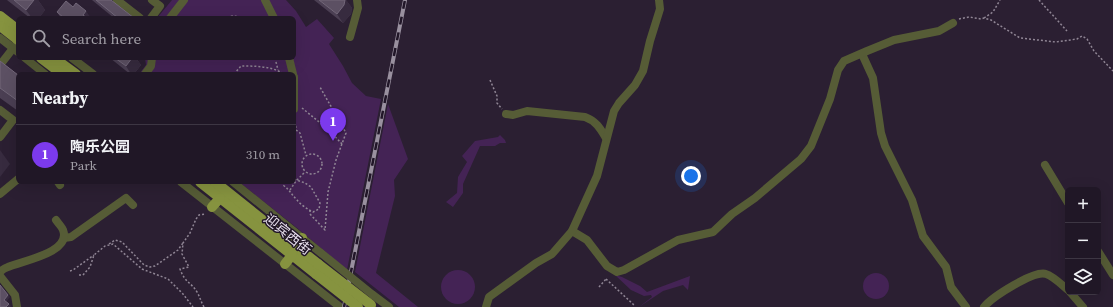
<!DOCTYPE html>
<html lang="en">
<head>
<meta charset="utf-8">
<style>
	:root { --surface:#201726; --page:#28202e; --text:#f1f3f6; --muted:#a29fa7; --line:#3d3643; --accent:#7c3aed }
	body { margin:0; font-family:"Source Serif 4","Noto Sans SC",serif; background:var(--page); color:var(--text) }
	.controls { position:absolute; right:12px; bottom:12px; display:grid; overflow:hidden; border-radius:6px; box-shadow:0 4px 16px #0002 }
	.controls button { width:36px; height:36px; display:grid; place-items:center; padding:0; border:0; border-bottom:1px solid var(--line); background:var(--surface); color:var(--text); font:20px sans-serif }
	.you { position:absolute; left:691px; top:176px; width:14px; height:14px; margin:-10px; border:3px solid #fff; border-radius:50%; background:#1a73e8; box-shadow:0 0 0 6px #1a73e833 }
	.badge { display:grid; place-items:center; width:26px; height:26px; border-radius:50%; background:var(--accent); color:#fff; font-size:13px; font-weight:700 }
	.pin { position:absolute; translate:-50% -33px; filter:drop-shadow(0 1px 2px #0008) }
	.pin::after { content:''; position:absolute; top:21px; width:14px; height:12px; background:inherit; clip-path:polygon(0 0,100% 0,50% 100%) }
	.list { margin:0; padding:0; list-style:none }
	h2 { display:flex; justify-content:space-between; align-items:center; height:52px; margin:0; padding:0 16px; font-size:17px }
	h2 small { font-size:13px; font-weight:400; color:var(--muted) }
	.list li { display:grid; grid-template-columns:26px 1fr auto; gap:12px; align-items:center; box-sizing:border-box; height:60px; padding:0 16px; border-top:1px solid var(--line) }
	.list b { display:block; font-size:15px; white-space:nowrap }
	.list p { margin:0; font-size:13px; white-space:nowrap; color:var(--muted) }
	.list em { font-size:13px; font-style:normal; color:var(--muted) }
	.icon { flex:none; width:22px; height:22px; fill:none; stroke:currentColor; stroke-width:2; stroke-linecap:round; stroke-linejoin:round }
	.map { position:relative; flex:none; width:1113px; height:307px; overflow:hidden }
	.search { position:absolute; background:var(--surface); box-shadow:0 4px 16px #0002; left:16px; top:16px; width:280px; height:44px; display:flex; align-items:center; gap:10px; box-sizing:border-box; padding:0 14px; border-radius:6px; color:var(--muted); font-size:15px }
	.panel { position:absolute; background:var(--surface); box-shadow:0 4px 16px #0002; left:16px; top:72px; width:280px; height:112px; border-radius:6px }
	.map>svg:first-child { display:block }
</style>
</head>
<body>
<div class="map">
<svg width="1113" height="307" viewBox="0 0 1113 307">
	<rect width="100%" height="100%" fill="#2b1f32"/>
	<g fill="#442355">
		<polygon points="172,0 286,0 296,11 306,27 317,19 334,38 329,44 343,66 352,83 366,96 381,99 347,270 297,228 239,182 294,182 294,74 139,74 146,65 145,58 294,58 294,18 157,18"/>
		<polygon points="388,104 408,159 394,180 395,196 376,273 418,307 399,307 355,272"/>
		<polygon points="500,135 505,140 506,143 500,143 495,146 480,146 463,184 463,193 453,207 446,202 457,193 458,177 467,162 462,156 475,141 498,137"/>
		<circle cx="458" cy="287" r="17"/>
		<circle cx="876" cy="286" r="13"/>
		<polygon points="615,275 622,277 640,286 647,292 690,276 688,290 683,285 663,291 639,307 652,297 651,295 644,296 631,290"/>
	</g>
	<g fill="none" stroke-linecap="round" stroke-linejoin="round">
		<g stroke="#908695" stroke-width="1.5" stroke-dasharray="2 2" stroke-linecap="butt">
			<polyline points="1039,0 1067,31"/>
			<polyline points="223,18 233,16 248,18"/>
			<polyline points="984,18 993,12 1000,0"/>
			<polyline points="959,19 969,17 981,19 984,18 991,20 1020,38 1056,42 1077,39 1082,36 1087,39 1094,51 1113,71"/>
			<polyline points="275,58 278,70"/>
			<polyline points="192,73 192,74"/>
			<path d="M234,74L241,66C255,66 272,66 284,74"/>
			<polyline points="490,80 497,96 497,103 502,109"/>
			<polyline points="302,108 329,130 342,144"/>
			<polyline points="294,118 296,128 294,136"/>
			<polyline points="296,130 300,133 306,155"/>
			<circle cx="312" cy="164" r="10"/>
			<path d="M281,182L283,185C290,190 291,194 297,200C301,205 307,209 313,212L319,209L320,203L311,187L305,183L294,179"/>
			<polyline points="290,190 296,181 304,173"/>
			<polyline points="310,210 310,214 325,230 328,192 336,160 346,133 320,87"/>
			<polyline points="109,244 115,240 122,242 144,265 150,267 155,266 178,250 183,243"/>
			<polyline points="70,271 73,270 94,255"/>
			<polyline points="79,275 83,275 90,267 94,255 105,246 113,244 142,269 168,279 183,294 193,307"/>
			<polyline points="606,279 634,305"/>
			<polyline points="599,287 606,279"/>
			<path d="M204,307C201,302 200,297 197,292C191,282 185,283 180,269L189,267L182,254L183,243L190,233L196,219L199,215L206,214"/>
		</g>
		<g stroke="#565c36" stroke-width="8">
			<polyline points="117,0 140,18"/>
			<polyline points="265,0 274,18"/>
			<polyline points="151,18 160,6 152,0"/>
			<polyline points="170,18 184,0"/>
			<polyline points="350,37 358,8 357,0"/>
			<polyline points="0,38 18,52"/>
			<polyline points="862,54 873,78 881,133 885,146 912,200 923,236 946,267 951,287 966,307"/>
			<polyline points="25,58 45,74"/>
			<polyline points="72,58 93,74"/>
			<polyline points="289,58 293,74"/>
			<polyline points="0,65 18,42"/>
			<polyline points="145,74 151,66 152,58"/>
			<polyline points="294,77 294,109"/>
			<polyline points="0,110 13,120 0,137"/>
			<path d="M506,114L513,115L527,111L585,117C596,121 600,128 606,138"/>
			<polyline points="1045,165 1068,203"/>
			<polyline points="58,182 60,185"/>
			<polyline points="181,182 340,307"/>
			<polyline points="233,182 321,253"/>
			<polyline points="0,194 18,179"/>
			<polyline points="572,231 587,240 607,266 617,272 624,270 678,240 713,232 732,214 755,198 801,159 811,146 830,99 838,70 844,61 867,51 894,40 939,31 953,23"/>
			<polyline points="64,238 71,237 126,198 133,205"/>
			<polyline points="1098,251 1113,275"/>
			<path d="M0,272C2,270 5,268 8,267C21,261 72,253 63,230C62,227 58,223 56,220"/>
			<polyline points="0,276 15,295 17,307"/>
			<polyline points="1070,292 1083,307"/>
			<polyline points="373,295 389,307"/>
			<polyline points="486,307 489,297 536,263 552,254 572,231 597,176 614,111 619,103 635,85 643,71 650,41 660,9 659,0"/>
			<path d="M984,307C992,297 1034,270 1046,274C1053,276 1062,285 1068,290"/>
		</g>
		<g stroke="#86933f" stroke-width="10">
			<polyline points="0,16 18,30"/>
			<polyline points="0,26 18,40"/>
			<polyline points="41,58 62,74"/>
			<polyline points="54,58 76,74"/>
			<polyline points="200,182 316,274"/>
			<polyline points="215,182 318,264"/>
			<polyline points="212,207 220,198"/>
			<polyline points="296,247 302,238"/>
			<polyline points="285,264 292,255"/>
		</g>
		<g stroke="#99909f" stroke-width="4">
			<polyline id="rail" points="344,307 405,0"/>
		</g>
		<use href="#rail" stroke="#211628" stroke-width="2.5" stroke-dasharray="8" stroke-linecap="butt"/>
		<polyline stroke="#565c36" stroke-width="8" points="321,253 373,295"/>
		<g stroke="#86933f" stroke-width="10">
			<polyline points="318,264 371,305"/>
			<polyline points="316,274 358,307"/>
		</g>
	</g>
	<g fill="#4b3f53">
		<polygon points="7,0 38,0 45,10 39,18 30,18"/>
		<polygon points="92,0 111,0 134,18 114,18"/>
		<polygon points="314,0 346,0 352,8 351,14 343,23"/>
		<polygon points="73,7 91,18 61,18 57,12"/>
		<polygon points="110,58 136,58 141,65 134,74 130,74"/>
		<polygon points="0,61 18,75 18,111 0,98"/>
	</g>
	<g fill="#372b3f">
		<polygon points="34,0 38,0 45,10 39,18 32,18 26,10"/>
		<polygon points="345,0 346,0 352,8 351,14 343,23 337,14"/>
		<polygon points="86,11 91,18 85,18 83,15"/>
		<polygon points="132,58 136,58 141,65 134,74 131,74 126,66"/>
		<polygon points="0,150 10,164 0,177"/>
		<polygon points="8,295 10,297 6,302 4,300"/>
		<polygon points="9,304 11,306 10,307 6,307"/>
	</g>
	<g fill="#5c5063" stroke="#726779">
		<polygon points="14,0 34,0 26,10"/>
		<polygon points="96,0 111,0 134,18 118,18"/>
		<polygon points="319,0 345,0 344,5 337,14"/>
		<polygon points="66,1 73,7 76,3 86,11 83,15 87,18 64,18 57,12"/>
		<polygon points="115,58 132,58 126,66"/>
		<polygon points="0,61 18,75 18,101 0,88"/>
		<polygon points="0,285 8,295 4,300 9,304 6,307 0,307"/>
	</g>
	<g text-anchor="middle" dominant-baseline="central" stroke-width="3" stroke-linejoin="round" paint-order="stroke">
		<g font-size="14" fill="#e8e0ed" stroke="#211628">
			<text transform="translate(288 234) rotate(39)">迎宾西街</text>
		</g>
	</g>
</svg>
<div class="controls">
<button>+</button>
<button>−</button>
<button><svg class="icon" aria-label="layers" viewBox="0 0 24 24"><path d="M12 4l9 5-9 5-9-5zM3 14l9 5 9-5"/></svg></button>
</div>
<div class="you"></div>
<div class="pin badge" style="left:333px;top:141px">1</div>
<div class="search"><svg class="icon" aria-label="search" viewBox="0 0 24 24"><circle cx="10" cy="10" r="6"/><path d="M15 15l6 6"/></svg>Search here</div>
<section class="panel">
<h2>Nearby<small></small></h2>
<ul class="list">
<li><span class="badge">1</span><div><b>陶乐公园</b><p>Park</p></div><em>310 m</em></li>
</ul>
</section>
</div>
</body>
</html>
